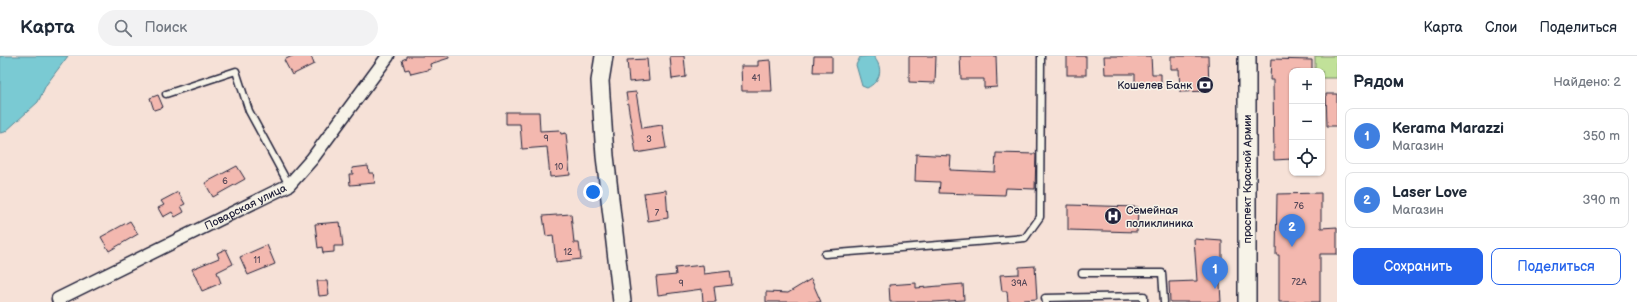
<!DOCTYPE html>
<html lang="ru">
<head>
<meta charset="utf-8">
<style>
	:root { --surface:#fff; --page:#f2f2f3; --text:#1f2937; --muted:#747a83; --line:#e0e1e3; --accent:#2563eb }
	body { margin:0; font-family:"Balsamiq Sans",sans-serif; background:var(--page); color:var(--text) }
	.controls { position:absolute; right:12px; top:12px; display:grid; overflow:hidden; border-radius:8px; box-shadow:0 1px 3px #0004 }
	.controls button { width:36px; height:36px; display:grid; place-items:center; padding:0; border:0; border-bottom:1px solid var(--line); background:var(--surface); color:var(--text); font:20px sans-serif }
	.you { position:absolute; left:593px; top:136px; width:14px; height:14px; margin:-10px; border:3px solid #fff; border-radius:50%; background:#1a73e8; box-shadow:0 0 0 6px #1a73e833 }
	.badge { display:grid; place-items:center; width:26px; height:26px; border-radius:50%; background:var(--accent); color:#fff; font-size:13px; font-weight:700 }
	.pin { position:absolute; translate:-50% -33px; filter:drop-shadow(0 1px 2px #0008) }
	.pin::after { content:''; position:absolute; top:21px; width:14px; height:12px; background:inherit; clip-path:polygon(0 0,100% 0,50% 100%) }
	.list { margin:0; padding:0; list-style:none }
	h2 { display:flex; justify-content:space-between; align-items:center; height:52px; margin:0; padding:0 16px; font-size:17px }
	h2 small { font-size:13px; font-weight:400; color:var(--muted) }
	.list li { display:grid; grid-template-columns:26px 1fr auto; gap:12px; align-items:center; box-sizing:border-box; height:56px; margin:0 8px 8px; padding:0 8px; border:1px solid var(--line); border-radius:8px }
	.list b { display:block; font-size:15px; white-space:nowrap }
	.list p { margin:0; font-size:13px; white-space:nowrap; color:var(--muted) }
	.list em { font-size:13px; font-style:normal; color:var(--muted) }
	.actions { display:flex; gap:8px; padding:12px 16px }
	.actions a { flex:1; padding:9px 0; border:1px solid var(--accent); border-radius:8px; text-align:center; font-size:14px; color:var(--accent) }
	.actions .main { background:var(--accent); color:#fff }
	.icon { flex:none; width:22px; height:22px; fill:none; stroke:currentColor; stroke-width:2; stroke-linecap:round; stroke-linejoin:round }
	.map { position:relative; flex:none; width:1337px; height:246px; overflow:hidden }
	header { display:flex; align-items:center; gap:24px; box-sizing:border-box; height:56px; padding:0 20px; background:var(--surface); border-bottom:1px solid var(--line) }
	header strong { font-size:19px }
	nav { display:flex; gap:22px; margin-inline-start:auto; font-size:14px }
	.search { width:280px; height:36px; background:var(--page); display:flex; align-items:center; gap:10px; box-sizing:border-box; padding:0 14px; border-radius:22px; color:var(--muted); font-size:15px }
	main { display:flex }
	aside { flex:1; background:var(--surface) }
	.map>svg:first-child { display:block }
</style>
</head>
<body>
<header>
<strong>Карта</strong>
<div class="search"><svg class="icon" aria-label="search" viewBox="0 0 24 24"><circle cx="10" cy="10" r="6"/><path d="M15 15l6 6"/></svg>Поиск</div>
<nav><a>Карта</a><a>Слои</a><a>Поделиться</a></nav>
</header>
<main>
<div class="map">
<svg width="1337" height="246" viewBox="0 0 1337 246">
	<rect width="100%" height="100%" fill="#f6e1d7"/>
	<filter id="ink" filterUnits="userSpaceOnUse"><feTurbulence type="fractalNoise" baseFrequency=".025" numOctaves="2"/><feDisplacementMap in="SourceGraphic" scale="8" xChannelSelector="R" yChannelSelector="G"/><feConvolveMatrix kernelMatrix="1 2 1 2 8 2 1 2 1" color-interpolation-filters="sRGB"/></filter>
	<g filter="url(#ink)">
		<polygon fill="#c1e199" stroke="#72826a" points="1315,0 1337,0 1337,22 1322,22 1322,15 1315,15"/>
		<g fill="#7acad3" stroke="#578796">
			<polygon points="0,0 68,0 46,29 38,46 5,76 0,77"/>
			<path d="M873,0C884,12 881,25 867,32L862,30L856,9L860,1Z"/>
		</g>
		<g fill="#f3b8af" stroke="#22223b">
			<polygon points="292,0 311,0 314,8 292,19 284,4"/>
			<polygon points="406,0 449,0 449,2 430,8 431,13 411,18 409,13 405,14 402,4 406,2"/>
			<polygon points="670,0 684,0 686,21 672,23"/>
			<polygon points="814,0 832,0 832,16 813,16"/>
			<polygon points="909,0 936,0 935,27 909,26"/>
			<polygon points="960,0 996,0 997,31 984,32 984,23 961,23"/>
			<rect x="1067" y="0" width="19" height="19"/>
			<polygon points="1104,0 1151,0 1152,18 1161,18 1161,28 1135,29 1135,18 1105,18"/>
			<polygon points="1171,0 1208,0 1209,35 1180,36 1179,13 1171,13"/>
			<polygon points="647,3 649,24 629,26 627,4"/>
			<polygon points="1271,3 1312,4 1312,15 1292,15 1292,103 1274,104 1273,24 1270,24"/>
			<polygon points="770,4 772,35 742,35 741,10 758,10 758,5"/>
			<polygon points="636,36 642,72 662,69 666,92 636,97 626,37"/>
			<polygon points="1326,38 1337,38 1337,70 1327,70"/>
			<polygon points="158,39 163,51 154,54 150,42"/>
			<polygon points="506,56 539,56 540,75 560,74 561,78 566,77 570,119 550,121 547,91 522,93 520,68 506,68"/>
			<polygon points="996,97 1036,98 1035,133 1006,132 1005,139 939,137 940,126 915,125 916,98 951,100 950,114 995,116"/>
			<polygon points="237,110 245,123 213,141 205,127"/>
			<polygon points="368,110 369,117 373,117 375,127 350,129 349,118 353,118 352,112"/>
			<polygon points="666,134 668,162 648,165 644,137"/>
			<polygon points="178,136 185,148 181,150 184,156 175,161 172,156 163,161 158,152 164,149 161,145"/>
			<polygon points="1321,137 1321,172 1337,171 1337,198 1320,198 1320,246 1279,246 1279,199 1276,199 1277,138"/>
			<polygon points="1068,149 1138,151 1137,176 1068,174"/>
			<polygon points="571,158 574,187 579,187 581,203 556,206 553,179 546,180 543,160"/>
			<polygon points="130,165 138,178 109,195 101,181"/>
			<polygon points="340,166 343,190 334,190 334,196 323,197 322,191 318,192 315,168"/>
			<polygon points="1194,183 1222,185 1222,211 1219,211 1221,246 1170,246 1169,226 1197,225"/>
			<polygon points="267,189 275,208 248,219 240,201"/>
			<polygon points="226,193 233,208 217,216 221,227 202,235 192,213 219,202 217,197"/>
			<polygon points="703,209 704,218 730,215 732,229 714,231 716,246 703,246 702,233 658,239 656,221 676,219 675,212"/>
			<polygon points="1035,210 1037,243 1024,244 1025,246 1008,246 1007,235 1002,235 1000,219 1019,218 1019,211"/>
			<polygon points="811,223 821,246 766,246 766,236 788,237"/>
			<polygon points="317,225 327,225 329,239 319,240"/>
			<polygon points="916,227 916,232 963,228 964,244 935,246 890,246 889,229"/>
		</g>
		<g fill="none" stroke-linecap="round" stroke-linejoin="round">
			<g stroke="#22223b" stroke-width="9">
				<g id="lane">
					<polyline points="166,38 236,15 249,55 289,129"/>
					<polyline points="825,198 1025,182 1040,161 1041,0"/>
					<polyline points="1082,217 1162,217 1164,246"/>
					<polyline points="1046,246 1045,242 1144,240 1144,246"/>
				</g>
			</g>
			<g stroke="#22223b" stroke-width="15">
				<g id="street">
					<path id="s1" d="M59,246L58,243L289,129L312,103L388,0"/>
				</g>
			</g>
			<g stroke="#22223b" stroke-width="20">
				<g id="secondary">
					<polyline points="604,0 600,25 605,100 622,246"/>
					<polyline points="1247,0 1247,246"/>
				</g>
			</g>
			<use href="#lane" stroke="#f7f3e8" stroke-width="6"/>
			<use href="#street" stroke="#f7f3e8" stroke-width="12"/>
			<use href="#secondary" stroke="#f7f3e8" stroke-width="17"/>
		</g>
	</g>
	<defs>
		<g id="bank-disc" transform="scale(0.9)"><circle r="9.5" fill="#22223b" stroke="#f7f3e8"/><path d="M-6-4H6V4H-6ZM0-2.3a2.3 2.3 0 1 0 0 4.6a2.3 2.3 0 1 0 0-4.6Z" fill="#fff"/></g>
		<g id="hospital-disc" transform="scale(0.9)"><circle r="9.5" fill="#22223b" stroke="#f7f3e8"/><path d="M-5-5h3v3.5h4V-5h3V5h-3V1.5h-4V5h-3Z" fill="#fff"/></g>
	</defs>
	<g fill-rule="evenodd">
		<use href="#bank-disc" x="1205" y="29"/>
		<use href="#hospital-disc" x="1113" y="160"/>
	</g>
	<g text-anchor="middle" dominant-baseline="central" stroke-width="3" stroke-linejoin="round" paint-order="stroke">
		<g font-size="9" fill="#564858">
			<text x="756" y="22">41</text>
			<text x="546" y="82">9</text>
			<text x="649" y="83">3</text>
			<text x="559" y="111">10</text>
			<text x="225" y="125">6</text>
			<text x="1299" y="150">76</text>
			<text x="657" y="157">7</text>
			<text x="568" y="196">12</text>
			<text x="257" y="204">11</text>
			<text x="1299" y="226">72А</text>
			<text x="681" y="227">9</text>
			<text x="1019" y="227">39А</text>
		</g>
		<g font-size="11" fill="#22223b" stroke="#f7f3e8" text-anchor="end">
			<text x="1192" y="29">Кошелев Банк</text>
			<text x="1126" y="154" text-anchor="start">Семейная<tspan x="1126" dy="13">поликлиника</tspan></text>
		</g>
		<g font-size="11" fill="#22223b" stroke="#f7f3e8">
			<text transform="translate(1247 123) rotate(-90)">проспект Красной Армии</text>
			<text stroke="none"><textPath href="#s1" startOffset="212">Поварская улица</textPath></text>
		</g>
	</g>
</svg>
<div class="controls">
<button>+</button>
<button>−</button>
<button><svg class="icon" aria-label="locate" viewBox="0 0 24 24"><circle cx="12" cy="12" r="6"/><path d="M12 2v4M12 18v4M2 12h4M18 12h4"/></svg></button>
</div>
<div class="you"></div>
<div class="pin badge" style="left:1215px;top:233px;background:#3f7fe0">1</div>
<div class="pin badge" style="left:1292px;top:191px;background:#3f7fe0">2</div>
</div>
<aside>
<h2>Рядом<small>Найдено: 2</small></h2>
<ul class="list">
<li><span class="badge" style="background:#3f7fe0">1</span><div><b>Kerama Marazzi</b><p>Магазин</p></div><em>350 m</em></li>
<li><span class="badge" style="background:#3f7fe0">2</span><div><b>Laser Love</b><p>Магазин</p></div><em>390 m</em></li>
</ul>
<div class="actions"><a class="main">Сохранить</a><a>Поделиться</a></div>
</aside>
</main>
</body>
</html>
